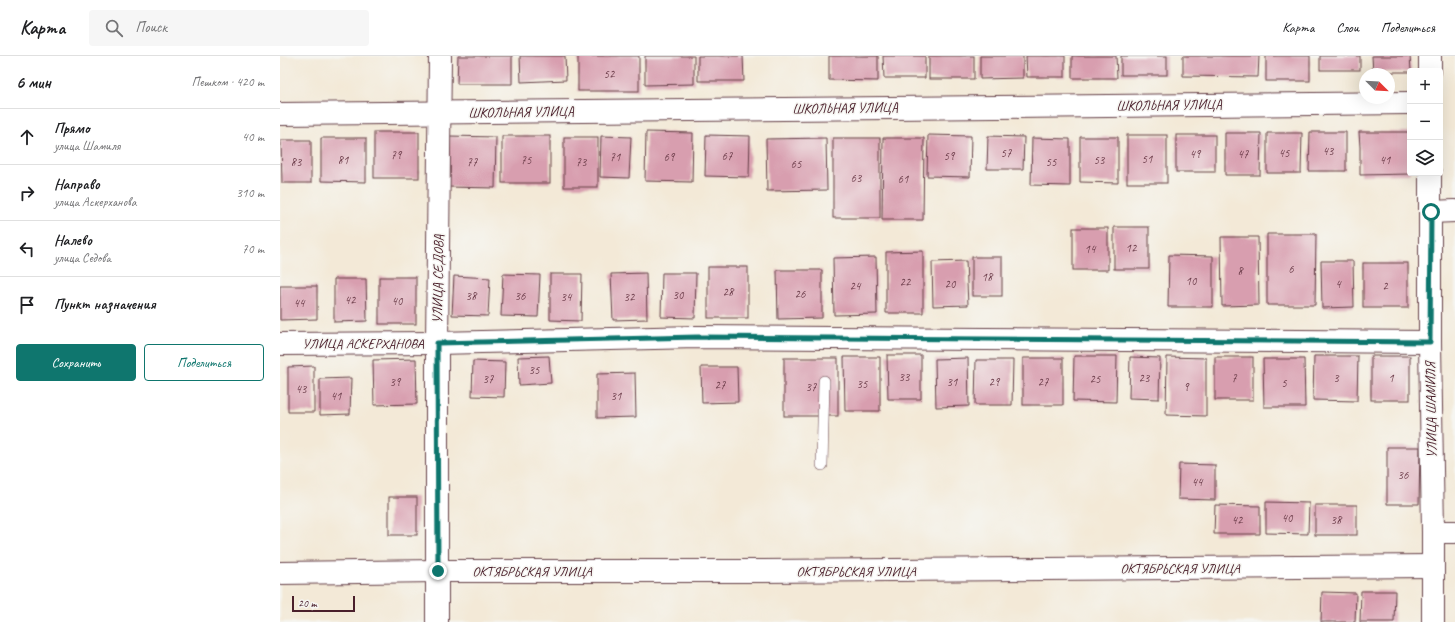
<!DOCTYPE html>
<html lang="ru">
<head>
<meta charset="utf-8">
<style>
	:root { --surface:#fff; --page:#f6f6f6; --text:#202124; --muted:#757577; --line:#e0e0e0; --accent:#0f766e }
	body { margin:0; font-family:Caveat,sans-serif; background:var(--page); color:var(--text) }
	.controls { position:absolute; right:12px; top:12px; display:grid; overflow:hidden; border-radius:4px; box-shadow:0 4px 16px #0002 }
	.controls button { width:36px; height:36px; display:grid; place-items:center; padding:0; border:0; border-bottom:1px solid var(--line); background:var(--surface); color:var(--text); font:20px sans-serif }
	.compass { position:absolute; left:1079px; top:12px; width:36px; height:36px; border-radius:50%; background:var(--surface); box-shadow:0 4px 16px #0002; rotate:114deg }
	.scale { position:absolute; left:12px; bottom:10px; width:63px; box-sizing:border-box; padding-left:4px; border:2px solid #4a1f2b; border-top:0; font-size:11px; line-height:14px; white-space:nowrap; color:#4a1f2b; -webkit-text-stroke:3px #f6f6f2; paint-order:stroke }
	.stop { position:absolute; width:12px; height:12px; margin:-9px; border:3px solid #0f766e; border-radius:50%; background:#fff }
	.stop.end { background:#0f766e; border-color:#fff; box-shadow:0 1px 4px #0008 }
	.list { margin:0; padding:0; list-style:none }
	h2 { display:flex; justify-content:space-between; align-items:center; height:52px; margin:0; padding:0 16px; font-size:17px }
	h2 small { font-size:13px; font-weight:400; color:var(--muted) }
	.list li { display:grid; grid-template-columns:26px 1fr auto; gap:12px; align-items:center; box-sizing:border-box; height:56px; padding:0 16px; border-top:1px solid var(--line) }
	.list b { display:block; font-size:15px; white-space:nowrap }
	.list p { margin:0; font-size:13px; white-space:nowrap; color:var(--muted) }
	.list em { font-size:13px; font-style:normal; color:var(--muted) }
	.actions { display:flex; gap:8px; padding:12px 16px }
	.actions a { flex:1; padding:9px 0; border:1px solid var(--accent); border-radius:4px; text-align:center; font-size:14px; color:var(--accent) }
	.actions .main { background:var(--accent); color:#fff }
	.icon { flex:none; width:22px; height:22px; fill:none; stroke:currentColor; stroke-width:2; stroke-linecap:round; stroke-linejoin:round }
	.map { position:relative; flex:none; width:1175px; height:566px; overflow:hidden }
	header { display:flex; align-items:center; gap:24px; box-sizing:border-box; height:56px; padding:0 20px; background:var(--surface); border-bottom:1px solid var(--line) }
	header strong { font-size:19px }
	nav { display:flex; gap:22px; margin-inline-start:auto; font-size:14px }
	.search { width:280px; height:36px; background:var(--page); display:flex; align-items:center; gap:10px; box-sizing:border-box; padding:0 14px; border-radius:4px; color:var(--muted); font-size:15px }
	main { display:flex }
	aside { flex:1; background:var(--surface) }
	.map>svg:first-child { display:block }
</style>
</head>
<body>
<header>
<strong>Карта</strong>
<div class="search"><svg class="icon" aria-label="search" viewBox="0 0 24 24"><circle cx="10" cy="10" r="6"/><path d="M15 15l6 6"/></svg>Поиск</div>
<nav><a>Карта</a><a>Слои</a><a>Поделиться</a></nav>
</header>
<main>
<aside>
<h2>6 мин<small>Пешком · 420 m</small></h2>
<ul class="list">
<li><svg class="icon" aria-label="ahead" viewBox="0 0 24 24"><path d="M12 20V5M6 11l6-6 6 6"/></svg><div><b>Прямо</b><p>улица Шамиля</p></div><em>40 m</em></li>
<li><svg class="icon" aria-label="right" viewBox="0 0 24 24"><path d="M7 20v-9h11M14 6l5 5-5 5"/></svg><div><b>Направо</b><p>улица Аскерханова</p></div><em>310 m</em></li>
<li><svg class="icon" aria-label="left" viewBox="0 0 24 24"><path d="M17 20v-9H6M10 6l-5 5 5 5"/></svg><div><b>Налево</b><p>улица Седова</p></div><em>70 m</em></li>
<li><svg class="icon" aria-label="arrive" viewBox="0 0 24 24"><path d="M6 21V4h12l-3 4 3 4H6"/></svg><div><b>Пункт назначения</b></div></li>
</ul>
<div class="actions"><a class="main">Сохранить</a><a>Поделиться</a></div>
</aside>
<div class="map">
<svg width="1175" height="566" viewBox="0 0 1175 566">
	<rect width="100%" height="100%" fill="#f6f6f2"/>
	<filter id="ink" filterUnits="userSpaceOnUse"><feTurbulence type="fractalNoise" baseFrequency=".025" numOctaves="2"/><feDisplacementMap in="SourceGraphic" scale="8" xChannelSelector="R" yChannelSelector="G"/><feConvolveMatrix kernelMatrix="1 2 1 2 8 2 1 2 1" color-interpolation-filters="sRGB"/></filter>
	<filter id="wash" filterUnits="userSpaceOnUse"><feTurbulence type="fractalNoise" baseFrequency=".012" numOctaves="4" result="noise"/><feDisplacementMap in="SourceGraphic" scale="16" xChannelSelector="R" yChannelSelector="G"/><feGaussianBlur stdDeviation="0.9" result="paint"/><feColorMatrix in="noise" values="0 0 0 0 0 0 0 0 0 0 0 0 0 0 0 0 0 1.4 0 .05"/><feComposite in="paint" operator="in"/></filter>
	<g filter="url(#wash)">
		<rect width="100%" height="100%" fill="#f3e9d7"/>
		<g id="blocks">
			<g fill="#d89eaf">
				<polygon points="178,0 232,0 232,28 177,28"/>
				<polygon points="240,0 285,0 286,24 241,26"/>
				<rect x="298" y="0" width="61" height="35"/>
				<polygon points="365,0 414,0 414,28 365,29"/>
				<polygon points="418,0 463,0 464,25 418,25"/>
				<polygon points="549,0 598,0 598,25 549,24"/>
				<polygon points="603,0 645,0 645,22 604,22"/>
				<rect x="649" y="0" width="45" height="23"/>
				<polygon points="700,0 743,0 743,22 700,23"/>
				<polygon points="746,0 785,0 785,21 747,21"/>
				<polygon points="792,0 836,0 837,22 792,22"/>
				<rect x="841" y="0" width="46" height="19"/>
				<polygon points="903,0 979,0 978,21 903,20"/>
				<rect x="986" y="0" width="44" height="25"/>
				<rect x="1040" y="0" width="40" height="14"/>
				<polygon points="1092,0 1130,0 1131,15 1130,16 1093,16"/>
				<rect x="94" y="76" width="45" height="46"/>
				<polygon points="366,76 413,77 412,126 365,125"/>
				<polygon points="1030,76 1066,76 1066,115 1029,115"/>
				<polygon points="1079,76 1130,76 1130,118 1080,119 1080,91"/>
				<polygon points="945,77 981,77 980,119 945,119"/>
				<polygon points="987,77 1022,77 1021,117 987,117"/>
				<polygon points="426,79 470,80 469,121 425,120"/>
				<polygon points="648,79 691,80 690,121 647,120"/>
				<rect x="847" y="79" width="40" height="48"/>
				<rect x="896" y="79" width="39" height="37"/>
				<polygon points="169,80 216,81 215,132 168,131"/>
				<rect x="222" y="80" width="48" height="47"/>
				<polygon points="321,80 351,81 349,122 320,121"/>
				<polygon points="708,80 744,81 743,113 707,113"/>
				<rect x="284" y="81" width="34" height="50"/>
				<polygon points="800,81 838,81 838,127 800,126"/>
				<polygon points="41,82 86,82 86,126 41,125"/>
				<polygon points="546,82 547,134 487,135 486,83"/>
				<rect x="553" y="82" width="47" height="80"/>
				<polygon points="603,82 644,82 643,164 602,164"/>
				<polygon points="752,82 790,83 790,130 751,129"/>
				<polygon points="1,84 31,84 31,127 2,127"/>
				<rect x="834" y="171" width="35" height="42"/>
				<rect x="793" y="172" width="35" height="42"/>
				<polygon points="987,178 1036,178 1035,249 987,249"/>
				<polygon points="941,181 978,181 979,249 942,250"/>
				<polygon points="643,195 643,257 606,257 606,196"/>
				<polygon points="889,199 933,200 933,251 888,251"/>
				<polygon points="596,201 597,258 554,259 553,202"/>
				<rect x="692" y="201" width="30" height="39"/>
				<polygon points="686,205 688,249 653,250 652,206"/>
				<polygon points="1041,205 1073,205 1074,251 1042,252"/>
				<rect x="1083" y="207" width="45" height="45"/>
				<rect x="428" y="211" width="40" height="51"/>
				<polygon points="497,214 542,214 542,262 498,263"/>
				<polygon points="366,217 367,263 333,264 331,218"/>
				<polygon points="382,217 416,217 415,262 381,261"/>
				<polygon points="223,218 260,219 258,261 221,260"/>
				<polygon points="270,218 302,218 301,265 270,264"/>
				<polygon points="174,220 210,222 208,260 172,259"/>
				<rect x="99" y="221" width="37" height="47"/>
				<polygon points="54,223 86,223 87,265 54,266"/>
				<polygon points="0,230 37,230 37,263 0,264"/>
				<polygon points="607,299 641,299 641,343 608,343"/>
				<polygon points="269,300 271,327 239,329 238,301"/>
				<polygon points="794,300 837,300 836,346 793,345"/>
				<polygon points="1034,300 1078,300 1077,345 1033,344"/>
				<rect x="1091" y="300" width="39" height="44"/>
				<polygon points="564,301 600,301 600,355 565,355"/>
				<polygon points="850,301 880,302 879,343 849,342"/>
				<polygon points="887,301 926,302 926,360 886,359"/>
				<rect x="935" y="301" width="38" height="43"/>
				<rect x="504" y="302" width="54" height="58"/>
				<polygon points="688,302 689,350 656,351 655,303"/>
				<rect x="743" y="302" width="40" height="47"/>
				<polygon points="136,303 137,348 94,349 93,304"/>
				<polygon points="983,303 1024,303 1025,351 984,351"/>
				<polygon points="696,304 733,304 732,349 695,349"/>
				<polygon points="193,305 225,306 224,341 192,340"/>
				<polygon points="34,310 34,356 8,356 8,311"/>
				<polygon points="421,311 457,311 458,346 422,347"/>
				<polygon points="355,317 356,361 317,362 317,318"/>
				<polygon points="71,322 70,358 40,359 40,323"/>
				<polygon points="1107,391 1140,391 1139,448 1107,448"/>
				<polygon points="899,408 935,409 935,444 898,443"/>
				<rect x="109" y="441" width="28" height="38"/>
				<polygon points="986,446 1029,447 1028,478 986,477"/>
				<polygon points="935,449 980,450 980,478 934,478"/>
				<rect x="1035" y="449" width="42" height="30"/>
				<polygon points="1081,535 1115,535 1114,566 1080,566"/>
				<polygon points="1042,536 1076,537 1075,566 1041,566"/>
			</g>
		</g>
	</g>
	<g filter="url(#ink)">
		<use href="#blocks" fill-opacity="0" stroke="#633d45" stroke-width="1"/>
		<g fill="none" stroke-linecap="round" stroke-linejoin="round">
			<g stroke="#633d45" stroke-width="12">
				<polyline id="lane" points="542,409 544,325"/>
			</g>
			<g stroke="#633d45" stroke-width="24">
				<g id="street">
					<polyline points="1150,15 1150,0"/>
					<polyline points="0,58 1130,47"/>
					<polyline points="1150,117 1150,286 1153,476 1153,566"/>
					<polyline points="1151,156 1175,155"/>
					<polyline points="0,288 157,287 417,281 1150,286"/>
					<polyline points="1153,476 1175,476"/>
					<polyline points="0,517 158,515 482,515 1153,510"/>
					<polyline points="157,566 157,287 160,0"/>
				</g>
			</g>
			<use href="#lane" stroke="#fff" stroke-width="11"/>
			<use href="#street" stroke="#fff" stroke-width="22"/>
		</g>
	</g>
	<g fill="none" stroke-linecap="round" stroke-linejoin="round" filter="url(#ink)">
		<polyline stroke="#0f766e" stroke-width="5" points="158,515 157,287 418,281 1150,286 1151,156"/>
	</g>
	<g text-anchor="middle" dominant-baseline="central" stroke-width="3" stroke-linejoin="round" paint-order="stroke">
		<g font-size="12" fill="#6e3f4c">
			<text x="329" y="18">52</text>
			<text x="1048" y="95">43</text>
			<text x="726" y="97">57</text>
			<text x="1004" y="97">45</text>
			<text x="915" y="98">49</text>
			<text x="963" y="98">47</text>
			<text x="116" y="99">79</text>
			<text x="447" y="100">67</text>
			<text x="669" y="100">59</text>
			<text x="335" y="101">71</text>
			<text x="389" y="101">69</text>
			<text x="867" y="103">51</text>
			<text x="63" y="104">81</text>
			<text x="246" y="104">75</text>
			<text x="819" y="104">53</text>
			<text x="1105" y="104">41</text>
			<text x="16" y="106">83</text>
			<text x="192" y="106">77</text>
			<text x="301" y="106">73</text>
			<text x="771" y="106">55</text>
			<text x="516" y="108">65</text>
			<text x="576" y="122">63</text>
			<text x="623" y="123">61</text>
			<text x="851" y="192">12</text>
			<text x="810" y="193">14</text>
			<text x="1011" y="213">6</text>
			<text x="960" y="215">8</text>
			<text x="707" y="221">18</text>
			<text x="911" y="225">10</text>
			<text x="625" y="226">22</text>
			<text x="670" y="228">20</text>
			<text x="1058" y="228">4</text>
			<text x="575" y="230">24</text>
			<text x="1105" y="230">2</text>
			<text x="448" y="236">28</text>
			<text x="520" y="238">26</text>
			<text x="398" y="239">30</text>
			<text x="191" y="240">38</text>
			<text x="240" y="240">36</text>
			<text x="286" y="241">34</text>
			<text x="349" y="241">32</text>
			<text x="70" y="244">42</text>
			<text x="117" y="245">40</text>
			<text x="19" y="247">44</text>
			<text x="254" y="314">35</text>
			<text x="624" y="321">33</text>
			<text x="864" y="322">23</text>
			<text x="954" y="322">7</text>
			<text x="1056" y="322">3</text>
			<text x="1111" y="322">1</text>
			<text x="208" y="323">37</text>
			<text x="815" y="323">25</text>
			<text x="115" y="326">39</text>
			<text x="672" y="326">31</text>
			<text x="714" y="326">29</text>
			<text x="763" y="326">27</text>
			<text x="1004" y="327">5</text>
			<text x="582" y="328">35</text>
			<text x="440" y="329">27</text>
			<text x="531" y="331">37</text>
			<text x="906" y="331">9</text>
			<text x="21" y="333">43</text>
			<text x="56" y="340">41</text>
			<text x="336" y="340">31</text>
			<text x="1123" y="419">36</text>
			<text x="917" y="426">44</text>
			<text x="1007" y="462">40</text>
			<text x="957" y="464">42</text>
			<text x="1056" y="464">38</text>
		</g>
		<g font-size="14" fill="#4a1f2b" stroke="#f6f6f2">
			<text transform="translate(889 49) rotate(-1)">ШКОЛЬНАЯ УЛИЦА</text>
			<text transform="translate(565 52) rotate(-1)">ШКОЛЬНАЯ УЛИЦА</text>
			<text transform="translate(241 56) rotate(-1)">ШКОЛЬНАЯ УЛИЦА</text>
			<text transform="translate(158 223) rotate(-89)">УЛИЦА СЕДОВА</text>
			<text x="83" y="287">УЛИЦА АСКЕРХАНОВА</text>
			<text transform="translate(1151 354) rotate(-91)">УЛИЦА ШАМИЛЯ</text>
			<text x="900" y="512">ОКТЯБРЬСКАЯ УЛИЦА</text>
			<text x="252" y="515">ОКТЯБРЬСКАЯ УЛИЦА</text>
			<text x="576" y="515">ОКТЯБРЬСКАЯ УЛИЦА</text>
		</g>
	</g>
</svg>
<div class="controls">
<button>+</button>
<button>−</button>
<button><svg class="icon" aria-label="layers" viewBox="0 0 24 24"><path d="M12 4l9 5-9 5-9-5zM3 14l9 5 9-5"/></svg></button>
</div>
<svg class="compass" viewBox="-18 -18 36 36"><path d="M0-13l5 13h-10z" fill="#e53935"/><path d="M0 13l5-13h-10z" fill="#757577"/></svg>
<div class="scale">20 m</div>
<div class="stop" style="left:1151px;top:156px"></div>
<div class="stop end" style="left:158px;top:515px"></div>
</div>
</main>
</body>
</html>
